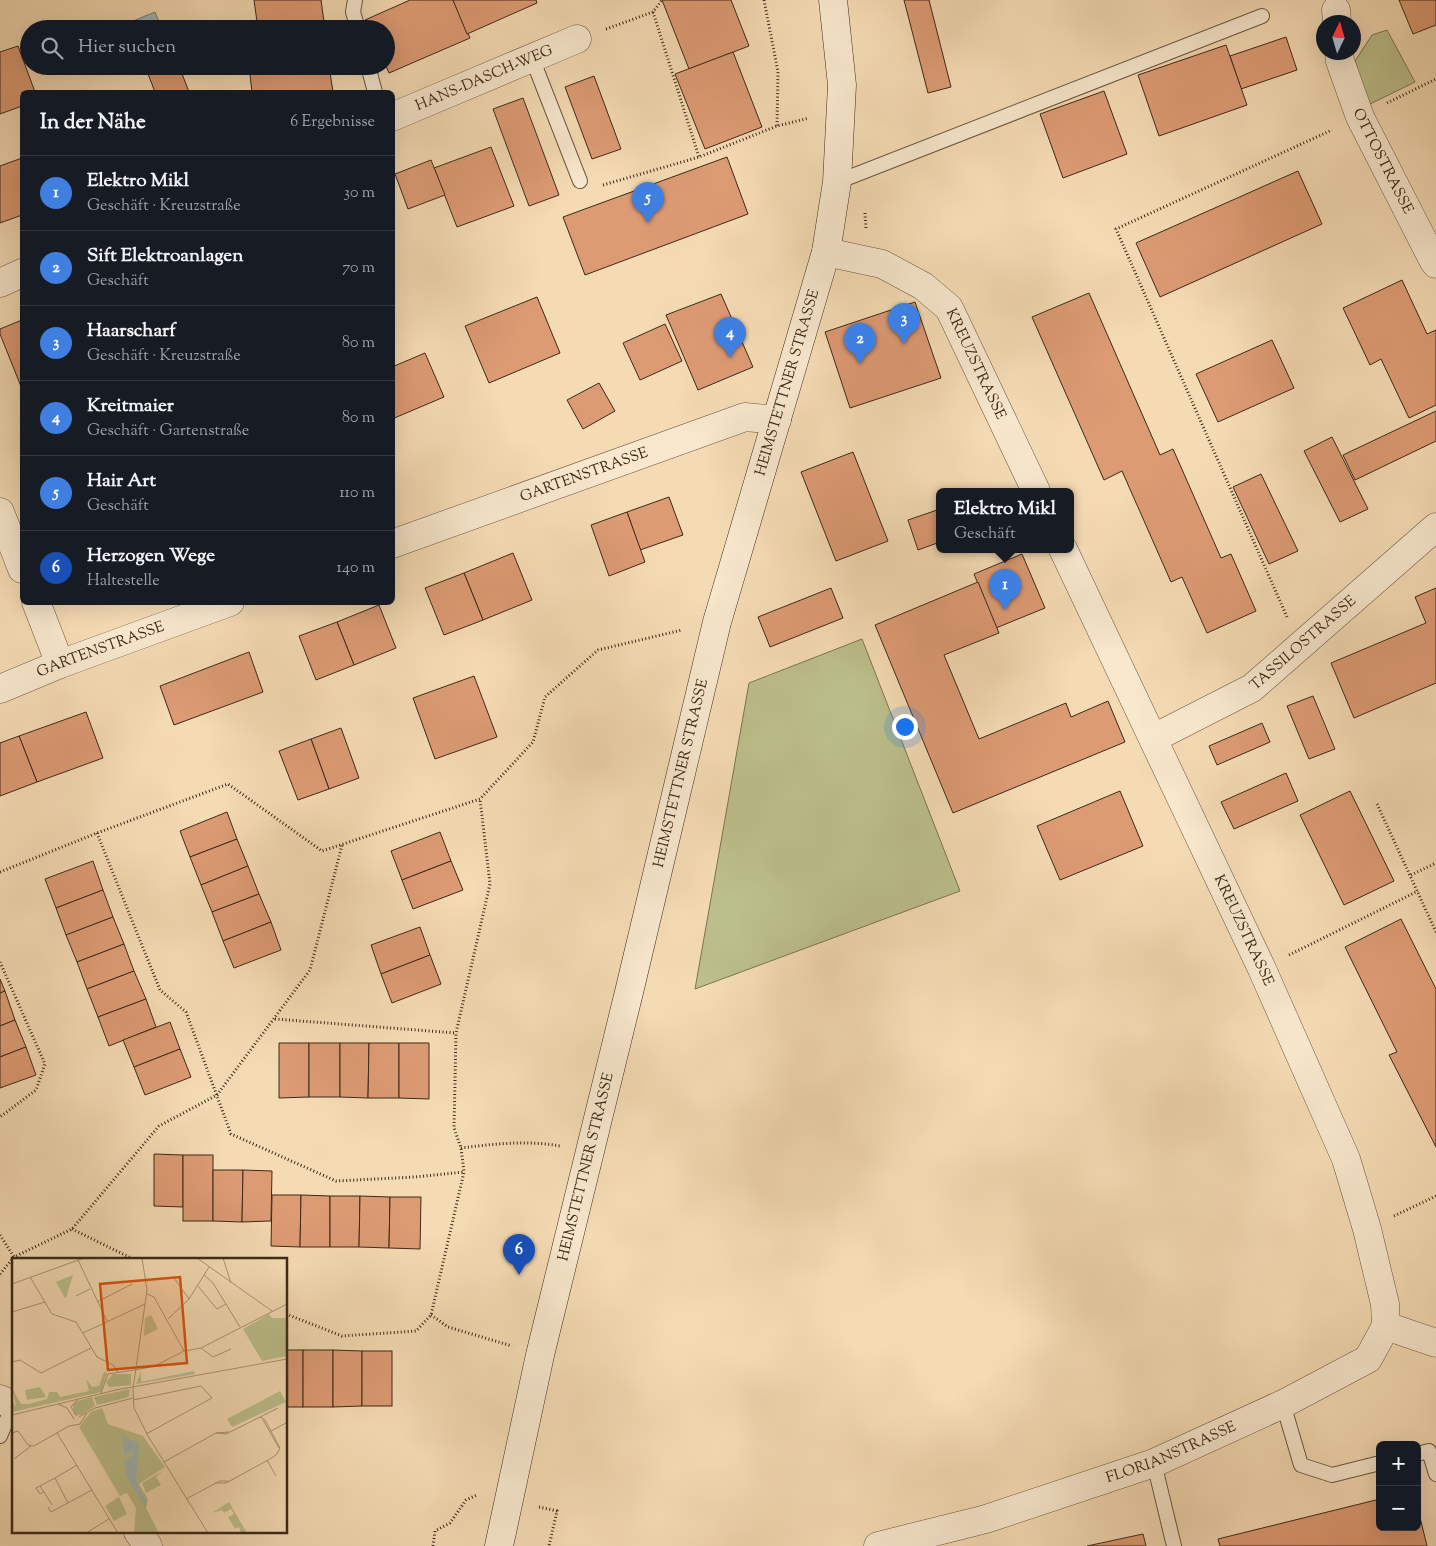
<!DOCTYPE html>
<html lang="de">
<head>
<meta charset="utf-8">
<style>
	:root { --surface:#171b24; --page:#20242c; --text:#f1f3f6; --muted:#9ea1a6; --line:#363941; --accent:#c59692 }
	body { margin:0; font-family:"Sorts Mill Goudy",serif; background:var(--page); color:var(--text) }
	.controls { position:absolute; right:15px; bottom:15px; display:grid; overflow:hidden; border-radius:8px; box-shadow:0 5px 20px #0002 }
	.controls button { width:45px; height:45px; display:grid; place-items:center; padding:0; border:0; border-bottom:1px solid var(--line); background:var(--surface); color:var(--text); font:25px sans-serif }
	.compass { position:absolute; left:1316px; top:15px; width:45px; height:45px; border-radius:50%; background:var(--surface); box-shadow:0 5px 20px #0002; rotate:5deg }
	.you { position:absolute; left:904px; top:726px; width:18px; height:18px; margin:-12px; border:4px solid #fff; border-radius:50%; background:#1a73e8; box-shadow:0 0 0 8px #1a73e833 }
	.badge { display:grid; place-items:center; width:32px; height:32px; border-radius:50%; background:var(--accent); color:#fff; font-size:16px; font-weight:700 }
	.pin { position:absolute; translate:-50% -41px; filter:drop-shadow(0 1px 2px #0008) }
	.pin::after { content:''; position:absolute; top:26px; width:18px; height:15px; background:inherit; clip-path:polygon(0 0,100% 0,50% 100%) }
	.popup { position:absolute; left:936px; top:488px; width:138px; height:65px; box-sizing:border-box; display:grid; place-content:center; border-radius:8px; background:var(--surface); filter:drop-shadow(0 1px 4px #0005); font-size:16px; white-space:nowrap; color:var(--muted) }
	.popup b { font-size:19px; color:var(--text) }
	.popup::after { content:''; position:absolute; left:50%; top:100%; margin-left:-10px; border:10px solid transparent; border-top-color:var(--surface) }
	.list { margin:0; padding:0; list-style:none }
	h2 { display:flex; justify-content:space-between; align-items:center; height:65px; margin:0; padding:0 20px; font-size:21px }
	h2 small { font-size:16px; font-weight:400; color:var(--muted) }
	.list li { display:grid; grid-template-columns:32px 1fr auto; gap:15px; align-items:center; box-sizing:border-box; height:75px; padding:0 20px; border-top:1px solid var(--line) }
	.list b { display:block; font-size:19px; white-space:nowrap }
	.list p { margin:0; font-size:16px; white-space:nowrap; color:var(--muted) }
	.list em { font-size:16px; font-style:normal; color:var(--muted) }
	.icon { flex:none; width:28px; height:28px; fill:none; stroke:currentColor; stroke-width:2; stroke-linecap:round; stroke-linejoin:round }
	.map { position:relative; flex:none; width:1436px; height:1546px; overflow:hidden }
	.search { position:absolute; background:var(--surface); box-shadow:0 5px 20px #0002; left:20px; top:20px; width:375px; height:55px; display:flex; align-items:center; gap:12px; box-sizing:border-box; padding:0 18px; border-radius:28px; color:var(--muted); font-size:19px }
	.panel { position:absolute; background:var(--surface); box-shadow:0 5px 20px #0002; left:20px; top:90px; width:375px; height:515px; border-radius:8px }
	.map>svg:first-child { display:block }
</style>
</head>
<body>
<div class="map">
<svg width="1436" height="1546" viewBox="0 0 1436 1546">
	<rect width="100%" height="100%" fill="#f5dbb4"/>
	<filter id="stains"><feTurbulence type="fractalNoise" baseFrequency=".004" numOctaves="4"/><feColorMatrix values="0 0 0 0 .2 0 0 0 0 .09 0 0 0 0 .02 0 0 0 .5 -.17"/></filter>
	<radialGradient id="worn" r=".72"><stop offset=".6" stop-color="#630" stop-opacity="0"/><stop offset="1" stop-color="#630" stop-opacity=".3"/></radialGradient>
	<g fill="#bcc08c" stroke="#7c7453">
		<polygon points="1387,30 1415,82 1368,105 1355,61 1372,35"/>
		<polygon points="862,639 960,891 695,989 749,683"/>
	</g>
	<polygon fill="#a0b9b8" stroke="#787f79" points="155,12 162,29 117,29 116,28"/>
	<g fill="#dd9b74" stroke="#3b291a">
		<polygon points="254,0 321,0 325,29 258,29"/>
		<polygon points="410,0 453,0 470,38 389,73 386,66 386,29 369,29 365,20"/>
		<polygon points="453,0 536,0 537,3 467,34"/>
		<polygon points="662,0 731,0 749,46 689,69"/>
		<polygon points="904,0 929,0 951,87 928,93"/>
		<polygon points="1399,0 1436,0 1436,25 1413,34"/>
		<polygon points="1286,37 1297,70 1241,89 1230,56"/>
		<polygon points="1226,45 1247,105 1159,136 1138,75"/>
		<polygon points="18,46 35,92 22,92 22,106 0,114 0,52"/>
		<polygon points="733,52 762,127 705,149 675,74"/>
		<polygon points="145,66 179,66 189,92 155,92"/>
		<polygon points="249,66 329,66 333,92 252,92"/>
		<polygon points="594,76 621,149 592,159 565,87"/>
		<polygon points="1104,91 1127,154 1063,178 1040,114"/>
		<polygon points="523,98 559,195 529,206 493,109"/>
		<polygon points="491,147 514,206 457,227 434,168"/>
		<polygon points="727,157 748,214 585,275 563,217"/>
		<polygon points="22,158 22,215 0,223 0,166"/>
		<polygon points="431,160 445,195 408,209 395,174"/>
		<polygon points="1298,171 1322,224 1160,297 1136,243"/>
		<polygon points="1402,280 1427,334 1436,330 1436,405 1409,418 1381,359 1370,365 1343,308"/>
		<polygon points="1089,293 1160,455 1173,449 1221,558 1231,554 1256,611 1207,633 1182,577 1171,582 1122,471 1104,480 1032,317"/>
		<polygon points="721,294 753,367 698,390 666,315"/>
		<polygon points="537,297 560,353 489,383 465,326"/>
		<polygon points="915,302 941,378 850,408 825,332"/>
		<polygon points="22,320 22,389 0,334 0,329"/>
		<polygon points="665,324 682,361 640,380 623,343"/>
		<polygon points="1272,340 1294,388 1218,422 1196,374"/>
		<polygon points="425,353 444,397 392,419 392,367"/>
		<polygon points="599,383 615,411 583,429 567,400"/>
		<polygon points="1436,411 1436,441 1355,480 1343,455"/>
		<polygon points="1332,437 1368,509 1340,522 1304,451"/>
		<polygon points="853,452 888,541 836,561 801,472"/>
		<polygon points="1261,474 1298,551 1269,564 1233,487"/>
		<polygon points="669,497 683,535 640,550 627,512"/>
		<polygon points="940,509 940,542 918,550 908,520"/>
		<polygon points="627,512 645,562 609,576 591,525"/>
		<polygon points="513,553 532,600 483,620 464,573"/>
		<polygon points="1022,554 1045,608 996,628 974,574"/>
		<polygon points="464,573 483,620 444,635 425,588"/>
		<polygon points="978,582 999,633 944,655 979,739 1066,703 1071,717 1108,701 1125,742 953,813 875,625"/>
		<polygon points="831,588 843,618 770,647 758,617"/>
		<polygon points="1436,588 1436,683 1354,718 1331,663 1426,623 1415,597"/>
		<polygon points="379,605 396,648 354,665 337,622"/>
		<polygon points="337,622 354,665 316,680 299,636"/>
		<polygon points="249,652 263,692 174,725 160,686"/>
		<polygon points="474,676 497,737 435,759 413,698"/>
		<polygon points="1313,696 1335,749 1309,759 1287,706"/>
		<polygon points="86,712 103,758 37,782 19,736"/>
		<polygon points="1262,723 1270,742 1217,765 1209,746"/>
		<polygon points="341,728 359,778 329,789 311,739"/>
		<polygon points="19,736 37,782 0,796 0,743"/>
		<polygon points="311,739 329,789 298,800 279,751"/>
		<polygon points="1286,773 1298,801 1234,829 1221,802"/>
		<polygon points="1120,791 1143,846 1060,880 1037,826"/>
		<polygon points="1350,791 1394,881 1344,905 1300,815"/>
		<polygon points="227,812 237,839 190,857 180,831"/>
		<polygon points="440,832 451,861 402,880 391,851"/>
		<polygon points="237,839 248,866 201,885 190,857"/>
		<polygon points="93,861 103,890 56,908 45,879"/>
		<polygon points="451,861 463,890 413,909 402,880"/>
		<polygon points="248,866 259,894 212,912 201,885"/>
		<polygon points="103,890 113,917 66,935 56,908"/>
		<polygon points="259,894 271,922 223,941 212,912"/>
		<polygon points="113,917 124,944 77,962 66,935"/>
		<polygon points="1401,919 1436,989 1436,1147 1389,1055 1397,1052 1345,947"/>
		<polygon points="271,922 281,950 234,968 223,941"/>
		<polygon points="420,927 430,955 381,974 371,945"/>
		<polygon points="124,944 134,971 87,989 77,962"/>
		<polygon points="430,955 441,984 392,1003 381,974"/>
		<polygon points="134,971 146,999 98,1017 87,989"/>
		<polygon points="0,979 5,991 0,993"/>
		<polygon points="5,991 15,1020 0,1026 0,993"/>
		<polygon points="146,999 156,1027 109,1046 98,1017"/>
		<polygon points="15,1020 26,1047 0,1057 0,1026"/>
		<polygon points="170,1022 180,1049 134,1067 123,1040"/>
		<polygon points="279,1043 309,1043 309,1097 279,1098"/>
		<rect x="309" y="1043" width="31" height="54"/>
		<polygon points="340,1043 369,1043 368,1098 340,1097"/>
		<polygon points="369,1043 399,1043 399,1098 368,1098"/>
		<polygon points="399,1043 429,1043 429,1099 399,1098"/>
		<polygon points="26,1047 36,1075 0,1088 0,1057"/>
		<polygon points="180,1049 191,1077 145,1095 134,1067"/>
		<polygon points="154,1154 183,1155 183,1207 154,1206"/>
		<rect x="183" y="1155" width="30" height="66"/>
		<polygon points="213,1170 243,1170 242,1222 213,1221"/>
		<polygon points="243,1170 272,1171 271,1221 242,1222"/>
		<polygon points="272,1195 301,1195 300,1247 271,1246"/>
		<polygon points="301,1195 330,1196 330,1247 300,1247"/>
		<polygon points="330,1196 360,1196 359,1247 330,1247"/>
		<polygon points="360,1196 390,1197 389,1248 359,1247"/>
		<polygon points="390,1197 421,1197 420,1249 389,1248"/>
		<rect x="286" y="1350" width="17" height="57"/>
		<rect x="303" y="1350" width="30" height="57"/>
		<polygon points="333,1350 362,1351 362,1406 333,1407"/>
		<rect x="362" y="1351" width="30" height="55"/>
		<polygon points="1380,1499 1380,1527 1417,1527 1417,1505 1427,1546 1220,1546 1218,1539"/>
		<polygon points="1143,1534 1146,1546 1087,1546"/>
	</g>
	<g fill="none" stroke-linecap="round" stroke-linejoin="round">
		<g stroke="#6a5640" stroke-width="16">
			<g id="lane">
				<polyline points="355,0 353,12 358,29"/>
				<polyline points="532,58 580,181"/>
				<polyline points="368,66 375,92"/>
				<polyline points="837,182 1262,16"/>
				<polyline points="1283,1404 1301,1465 1332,1475 1380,1463"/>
				<polyline points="0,1436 13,1405"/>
				<polyline points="1417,1454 1429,1451 1436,1474"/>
				<polyline points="1154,1463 1174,1546"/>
			</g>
		</g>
		<g stroke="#6a5640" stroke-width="29">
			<g id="street">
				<polyline points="1336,10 1337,22"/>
				<path id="s1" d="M1339,52L1340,61L1360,117L1433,260L1436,264"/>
				<path id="s2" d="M392,117L577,39"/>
				<path id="s3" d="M826,252L882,264L923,286L949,308L1036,491"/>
				<polyline points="0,283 22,273"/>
				<polyline points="0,512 22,569"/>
				<path id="s4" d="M392,544L745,417L777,420"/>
				<path id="s5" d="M1063,549L1262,969L1346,1159L1367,1229L1385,1304L1386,1326"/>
				<polyline points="36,602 60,664"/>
				<path id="s6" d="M0,689L60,664L230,602"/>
				<path id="s7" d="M1154,738L1252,688L1436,527"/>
				<polyline points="0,1399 14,1406"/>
				<polyline points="138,1532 148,1546"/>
				<path id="s8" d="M878,1546L986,1519L1154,1463L1283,1404L1368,1359L1386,1326L1436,1343"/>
			</g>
		</g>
		<g stroke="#3b291a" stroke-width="29">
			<g id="secondary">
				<path id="s9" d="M499,1546L540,1355L630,988L717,622L826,252L837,182L842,85L833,0"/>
			</g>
		</g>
		<g stroke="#3b291a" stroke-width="3" stroke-dasharray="1 2.5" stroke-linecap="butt">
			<polyline points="764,0 778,72 777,126"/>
			<polyline points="653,12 699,157"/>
			<polyline points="606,29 653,12 662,0"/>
			<polyline points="1387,103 1436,79"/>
			<polyline points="603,185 699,157 777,126 809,118"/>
			<polyline points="865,213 866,229"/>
			<polyline points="1287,617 1116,229 1332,130"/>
			<polyline points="1377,804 1436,932"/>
			<polyline points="97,833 160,990 186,1012 231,1134 336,1181 415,1177 464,1172"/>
			<polyline points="0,872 97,833 228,784 322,851 480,799 533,742 545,697 598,650 682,630"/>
			<polyline points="1411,875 1436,863"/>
			<polyline points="1289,955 1418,891"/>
			<polyline points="0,962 45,1064 36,1090 0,1117"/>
			<polyline points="275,1019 456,1033"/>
			<path d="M461,1148C493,1144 527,1140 560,1146"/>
			<polyline points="1394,1216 1436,1196"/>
			<polyline points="72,1229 135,1260"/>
			<polyline points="0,1235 14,1257"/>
			<polyline points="0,1274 14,1257 72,1229 159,1126 217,1095 310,970 342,845"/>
			<polyline points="286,1314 342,1336 416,1331 431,1315 464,1172 461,1148 454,1128 456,1033 490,884 480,799"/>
			<polyline points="431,1315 448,1327 512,1346"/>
			<polyline points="539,1507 557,1511 549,1546"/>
			<polyline points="433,1546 435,1531 450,1523 466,1500 477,1495"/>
		</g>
		<use href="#lane" stroke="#f8e8ce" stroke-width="14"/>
		<use href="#street" stroke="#f8e8ce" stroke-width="28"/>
		<use href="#secondary" stroke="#f8e8ce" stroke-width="28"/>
	</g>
	<g text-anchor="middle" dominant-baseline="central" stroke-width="4.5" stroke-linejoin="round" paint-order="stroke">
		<g font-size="15" fill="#3b291a" stroke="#f8e8ce">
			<text stroke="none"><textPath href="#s2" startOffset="100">HANS-DASCH-WEG</textPath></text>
			<text stroke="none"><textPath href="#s1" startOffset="118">OTTOSTRASSE</textPath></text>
			<text stroke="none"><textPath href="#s3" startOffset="200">KREUZSTRASSE</textPath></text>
			<text stroke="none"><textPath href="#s9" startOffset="1199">HEIMSTETTNER STRASSE</textPath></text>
			<text stroke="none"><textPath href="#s4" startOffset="204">GARTENSTRASSE</textPath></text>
			<text stroke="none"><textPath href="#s7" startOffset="178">TASSILOSTRASSE</textPath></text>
			<text stroke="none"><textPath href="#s6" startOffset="108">GARTENSTRASSE</textPath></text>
			<text stroke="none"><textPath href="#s9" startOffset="794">HEIMSTETTNER STRASSE</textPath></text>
			<text stroke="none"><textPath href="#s5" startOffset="422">KREUZSTRASSE</textPath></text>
			<text stroke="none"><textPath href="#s9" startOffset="389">HEIMSTETTNER STRASSE</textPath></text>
			<text stroke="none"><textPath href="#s8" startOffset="308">FLORIANSTRASSE</textPath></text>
		</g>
	</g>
	<g transform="translate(12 1258)">
		<rect width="275" height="275" fill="#f5dbb4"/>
		<path d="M61,17L54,40H53L44,24ZM257,56L260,60H275V98L250,103L231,71ZM139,57L146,71L132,78L133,60ZM129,113V124L182,113L183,116L124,126ZM92,114L95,115L89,134L0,154V144L4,148L0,130L9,146H17L35,141L37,134H45L48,139L77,133L74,121L80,129L87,128ZM101,116H119V127L97,129L94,124ZM28,129L34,139L15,142L13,132ZM118,131L117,138L113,140L85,147L82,139ZM268,133L274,144L220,169L215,161ZM80,139L83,148L69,157L62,156L61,147L65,143ZM90,150L96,166L131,178L153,209L127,226L136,241L134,250L147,275H122L124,250L115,235L108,238L67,169L79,154ZM152,212L144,219L149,227L134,235L130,225ZM107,239L115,256L102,263L93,248ZM217,244L235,275H229L227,269L223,271L216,259L222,256L219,251L212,255L210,252L200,255Z" fill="#bcc08c"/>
		<path d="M110,178L127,185L124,223L135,244L134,249L115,220L112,203L121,198L122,193L112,197Z" fill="#a0b9b8"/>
		<path fill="none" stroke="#ab9476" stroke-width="1" d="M130,0L135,32L121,131L122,150L136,178L196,275M185,0L260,53M211,0L219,25M66,2L95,63M192,17L201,25L228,69M18,19L40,56L64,64L85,99L101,107L106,114M162,20L177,41M0,26L72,0M185,27L205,51L214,46M135,36L142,39L172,93M64,38L78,31M85,44L120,26M0,54L33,44M156,61L177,41L197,9M71,75L133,46M189,90L201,99L219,91M0,104L8,102L29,115L79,90M123,112L143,108L172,93L189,90L275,46M89,135L96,116L123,112M121,142L189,128L200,140L134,176M46,146L55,150L62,161M0,157L104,132L275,101M65,158L59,149L66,141M67,159L83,150L121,140M248,159L266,150M251,162L267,190M259,173L274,165M0,175L6,173L16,187L22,188L57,168L68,166L75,155M45,175L106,275M2,201L19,188M255,202L264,218M152,204L204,175L217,174M43,220L56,245M203,225H214L258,201L265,196L268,190L253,162L248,159L214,176L204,175M28,228L32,234L28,236L24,230L28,228L43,220L65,207M32,234L40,247M174,241L208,223H216M36,249L39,254L80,232M74,275L97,261"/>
		<path fill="#d7540d" fill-opacity="0.15" stroke="#d7540d" stroke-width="2.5" d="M168,19L175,105L96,112L88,26Z"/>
		<rect width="275" height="275" fill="none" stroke="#3b291a" stroke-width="2.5"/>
	</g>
	<rect width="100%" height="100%" filter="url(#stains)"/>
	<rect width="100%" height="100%" fill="url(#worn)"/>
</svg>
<div class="controls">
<button>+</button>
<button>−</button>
</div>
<svg class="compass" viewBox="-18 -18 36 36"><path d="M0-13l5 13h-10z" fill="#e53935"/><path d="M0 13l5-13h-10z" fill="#9ea1a6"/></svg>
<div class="you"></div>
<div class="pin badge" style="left:1005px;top:610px;background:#3f7fe0">1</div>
<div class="popup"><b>Elektro Mikl</b>Geschäft</div>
<div class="pin badge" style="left:860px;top:364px;background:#3f7fe0">2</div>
<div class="pin badge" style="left:904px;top:344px;background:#3f7fe0">3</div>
<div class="pin badge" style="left:730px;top:358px;background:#3f7fe0">4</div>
<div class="pin badge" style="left:648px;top:223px;background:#3f7fe0">5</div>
<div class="pin badge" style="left:519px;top:1275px;background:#1a4fb4">6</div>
<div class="search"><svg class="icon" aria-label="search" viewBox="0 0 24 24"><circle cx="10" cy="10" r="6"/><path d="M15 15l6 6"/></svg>Hier suchen</div>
<section class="panel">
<h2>In der Nähe<small>6 Ergebnisse</small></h2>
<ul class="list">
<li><span class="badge" style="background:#3f7fe0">1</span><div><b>Elektro Mikl</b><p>Geschäft · Kreuzstraße</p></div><em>30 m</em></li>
<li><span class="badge" style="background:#3f7fe0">2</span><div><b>Sift Elektroanlagen</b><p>Geschäft</p></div><em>70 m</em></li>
<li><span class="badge" style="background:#3f7fe0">3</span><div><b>Haarscharf</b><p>Geschäft · Kreuzstraße</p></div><em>80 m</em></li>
<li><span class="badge" style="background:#3f7fe0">4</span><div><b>Kreitmaier</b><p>Geschäft · Gartenstraße</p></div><em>80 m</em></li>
<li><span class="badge" style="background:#3f7fe0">5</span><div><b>Hair Art</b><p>Geschäft</p></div><em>110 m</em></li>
<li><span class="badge" style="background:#1a4fb4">6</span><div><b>Herzogen Wege</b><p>Haltestelle</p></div><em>140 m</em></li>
</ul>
</section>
</div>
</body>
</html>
